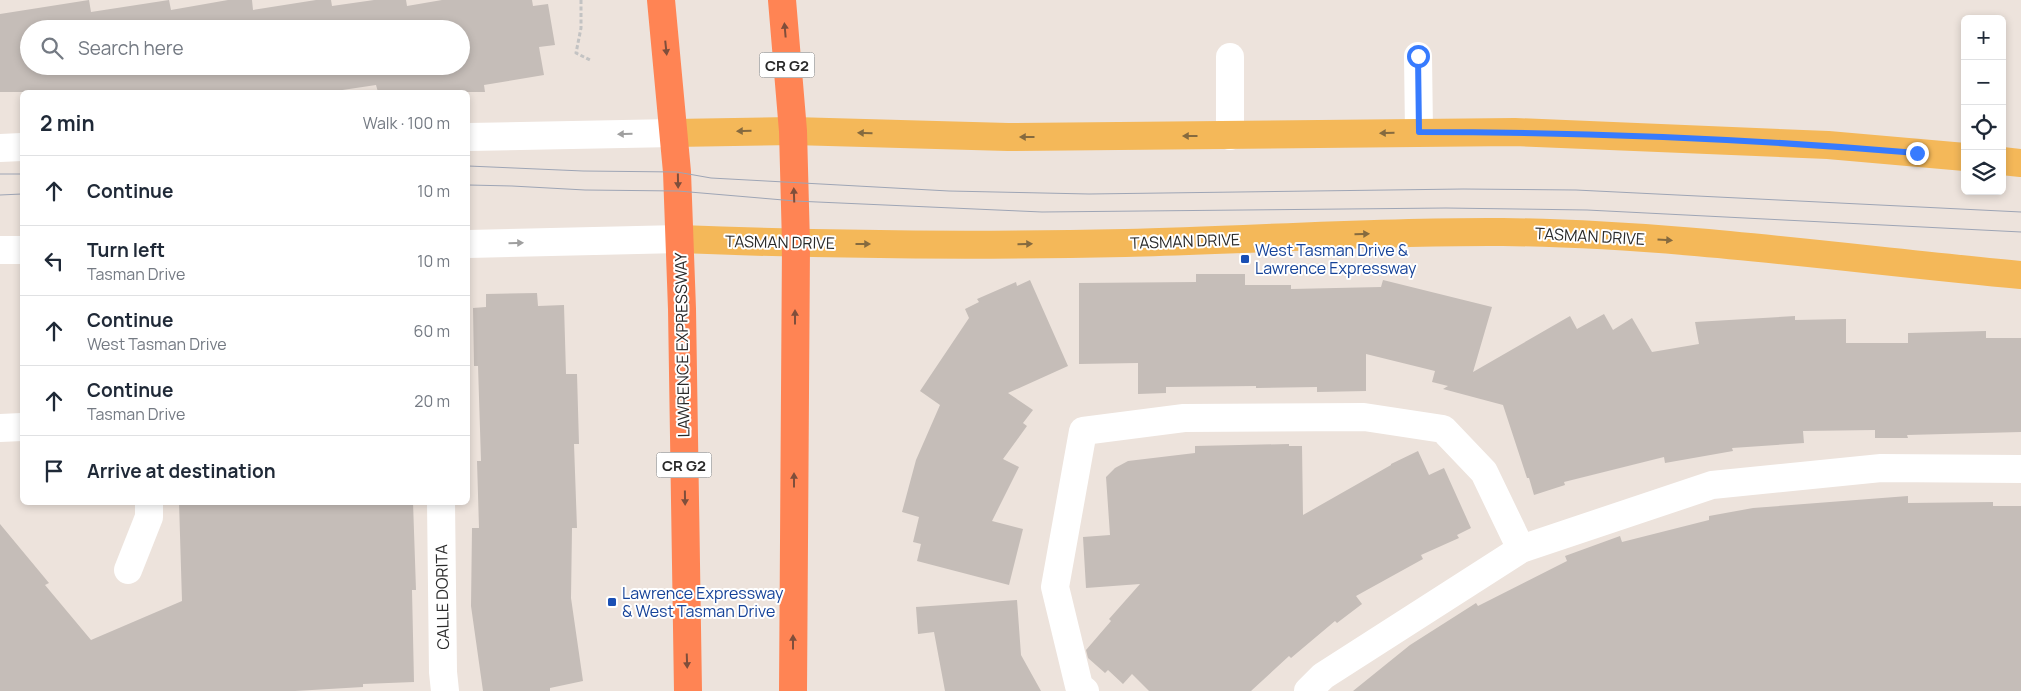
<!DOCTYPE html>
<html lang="en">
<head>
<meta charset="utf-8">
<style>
	:root { --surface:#fff; --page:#f2f2f3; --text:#1f2937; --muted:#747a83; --line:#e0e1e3 }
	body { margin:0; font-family:Manrope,sans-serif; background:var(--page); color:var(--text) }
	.controls { position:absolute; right:15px; top:15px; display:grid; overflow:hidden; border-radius:8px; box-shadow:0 2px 8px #0003 }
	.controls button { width:45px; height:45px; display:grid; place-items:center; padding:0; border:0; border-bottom:1px solid var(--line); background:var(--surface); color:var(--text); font:25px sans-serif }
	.stop { position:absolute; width:15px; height:15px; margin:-11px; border:4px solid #377bfe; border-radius:50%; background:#fff }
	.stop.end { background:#377bfe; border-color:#fff; box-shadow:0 1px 5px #0008 }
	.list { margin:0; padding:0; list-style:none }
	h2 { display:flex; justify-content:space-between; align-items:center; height:65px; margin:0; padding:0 20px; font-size:21px }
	h2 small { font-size:16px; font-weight:400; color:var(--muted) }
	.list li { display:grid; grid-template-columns:32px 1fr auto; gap:15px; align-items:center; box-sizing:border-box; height:70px; padding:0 20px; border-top:1px solid var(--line) }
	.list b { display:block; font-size:19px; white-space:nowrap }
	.list p { margin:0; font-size:16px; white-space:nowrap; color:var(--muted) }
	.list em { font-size:16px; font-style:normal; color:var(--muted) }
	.icon { flex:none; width:28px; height:28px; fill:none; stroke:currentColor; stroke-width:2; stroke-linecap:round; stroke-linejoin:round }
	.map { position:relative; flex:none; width:2021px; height:691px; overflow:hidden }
	.search { position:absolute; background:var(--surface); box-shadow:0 2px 8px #0003; left:20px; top:20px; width:450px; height:55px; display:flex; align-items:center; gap:12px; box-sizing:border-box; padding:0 18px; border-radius:28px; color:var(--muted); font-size:19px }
	.panel { position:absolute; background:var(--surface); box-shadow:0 2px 8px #0003; left:20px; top:90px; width:450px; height:415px; border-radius:8px }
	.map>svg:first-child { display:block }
</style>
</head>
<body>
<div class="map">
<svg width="2021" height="691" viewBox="0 0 2021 691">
	<rect width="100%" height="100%" fill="#ede3dc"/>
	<g fill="#c5bdb8" fill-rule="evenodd">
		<path d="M89,0L91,12L169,0L171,10L228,0H252L253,10L316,0H331L332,6L374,0H406L407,6L442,0H532L533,6L548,4L555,45L539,47L544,75L484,85L485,92H378L376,85L329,92H0V14ZM29,29H461V66H29Z"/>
		<polygon points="1196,274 1245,274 1245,285 1291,285 1291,289 1381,287 1383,280 1492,307 1473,372 1570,316 1577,329 1604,314 1613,330 1632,318 1652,352 1699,344 1695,322 1795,316 1795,320 1846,319 1846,343 1908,343 1908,333 1986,331 1986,338 2021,338 2021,432 1907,435 1908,438 1875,438 1875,430 1803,431 1804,443 1732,448 1733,451 1665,463 1664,457 1564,482 1565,485 1534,495 1529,478 1527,478 1503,405 1443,389 1448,386 1432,382 1435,371 1366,354 1366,391 1317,392 1317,387 1256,388 1256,386 1166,387 1166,393 1138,394 1138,363 1079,364 1079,283 1196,282"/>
		<polygon points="1030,280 1068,366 1008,393 1033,410 1023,423 1027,426 1003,459 1019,467 992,521 1023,529 1009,585 917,561 921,544 913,542 919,517 902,512 916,460 940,405 920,391 969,318 965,309 979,302 977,299 1016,282 1017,286"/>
		<polygon points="537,293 538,306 564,305 566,374 577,374 579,444 574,444 577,528 572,528 571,598 583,681 550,688 550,691 483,691 471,606 472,528 479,528 477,461 481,461 478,366 474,366 473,308 486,307 486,294"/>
		<polygon points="1289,444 1289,446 1302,446 1303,515 1391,465 1391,464 1418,451 1429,475 1444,468 1471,528 1457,535 1459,538 1421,555 1423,559 1356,596 1362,604 1337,623 1335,621 1291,658 1289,656 1251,691 1149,691 1132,674 1123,684 1108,670 1105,673 1088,658 1086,650 1111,621 1109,619 1140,584 1086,588 1083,537 1110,535 1106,477 1115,468 1128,461 1195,453 1195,446"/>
		<polygon points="1908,496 1908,503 1993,502 1993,506 2021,506 2021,691 1353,691 1410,645 1476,603 1478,606 1567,561 1565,556 1620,536 1622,542 1709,520 1709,516 1753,508"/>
		<polygon points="179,502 413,502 416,590 412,590 414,682 363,684 363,687 295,691 0,691 0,524 49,583 45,585 91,640 182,601"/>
		<polygon points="1017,600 1021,655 1041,691 945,691 934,632 918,634 916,607"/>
	</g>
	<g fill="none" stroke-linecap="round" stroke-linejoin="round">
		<polyline stroke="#c3c3c3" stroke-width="3" stroke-dasharray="4 2.5" stroke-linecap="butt" points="581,0 581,28 576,53 590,60"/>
		<g stroke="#fff" stroke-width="28">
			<polyline points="1418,56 1419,132"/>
			<polyline points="1230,57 1230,136"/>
			<polyline points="468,137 674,133"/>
			<polyline points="0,148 22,147"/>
			<polyline points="468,244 680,239"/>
			<polyline points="0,250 22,250"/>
			<polyline points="0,428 22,427"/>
			<polyline points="441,502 443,672 445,691"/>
			<polyline points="128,570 149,517 149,502"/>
			<polyline points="1085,691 1079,686 1055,587 1083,431 1184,418 1364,417 1443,429 1484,472 1521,549"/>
			<polyline points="1308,691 1323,676 1521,549 1712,485 1881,468 2021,469"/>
		</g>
		<g stroke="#f4b859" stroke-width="28">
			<polyline points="674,133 793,131 1008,137 1515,132 1828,145 1965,157"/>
			<polyline points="2002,161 2021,163"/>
			<path d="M680,239C828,245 977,246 1125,243C1251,240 1377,231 1503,232C1677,234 1848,259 2021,275"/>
		</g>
		<g stroke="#ff8454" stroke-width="28">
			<polyline points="661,0 677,172 682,309 688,691"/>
			<polyline points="782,0 793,131 796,244 793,691"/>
		</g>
		<g stroke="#9ea5b5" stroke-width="1">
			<polyline points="468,166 583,171 677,172 711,178 949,191 1089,194 1463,189 1576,190 2021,212"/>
			<polyline points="0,174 22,174"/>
			<polyline points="468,185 512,186 585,190 678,191 795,201 1042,212 1446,208 1587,210 2021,232"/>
			<polyline points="0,195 22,194"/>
		</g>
	</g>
	<defs><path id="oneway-solid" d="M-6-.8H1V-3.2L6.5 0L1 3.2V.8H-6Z" transform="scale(1.25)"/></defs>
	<g fill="#7f4e3b">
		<use href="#oneway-solid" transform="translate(785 30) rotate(-95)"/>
		<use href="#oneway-solid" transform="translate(666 48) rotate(84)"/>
		<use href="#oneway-solid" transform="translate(678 181) rotate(89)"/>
		<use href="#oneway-solid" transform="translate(794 195) rotate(-92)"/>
		<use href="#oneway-solid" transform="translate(795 317) rotate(-90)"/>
		<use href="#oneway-solid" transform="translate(794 480) rotate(-90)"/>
		<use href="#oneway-solid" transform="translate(685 498) rotate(89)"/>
		<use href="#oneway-solid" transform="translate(793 642) rotate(-90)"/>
		<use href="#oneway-solid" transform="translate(687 661) rotate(88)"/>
	</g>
	<g fill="#856a3f">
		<use href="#oneway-solid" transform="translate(744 131) rotate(179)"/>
		<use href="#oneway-solid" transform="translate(865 133) rotate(-178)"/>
		<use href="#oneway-solid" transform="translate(1387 133) rotate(179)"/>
		<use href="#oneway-solid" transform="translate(1190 136) rotate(180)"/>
		<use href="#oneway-solid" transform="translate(1027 137) rotate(180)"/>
		<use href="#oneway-solid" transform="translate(1362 234) rotate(-2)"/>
		<use href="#oneway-solid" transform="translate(1665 240) rotate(4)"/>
		<use href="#oneway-solid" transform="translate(863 244)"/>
		<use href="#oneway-solid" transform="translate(1025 244) rotate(-1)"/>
	</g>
	<g fill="#9f9f9f">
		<use href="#oneway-solid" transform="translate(625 134) rotate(179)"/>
		<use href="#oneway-solid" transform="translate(516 243) rotate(-1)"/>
	</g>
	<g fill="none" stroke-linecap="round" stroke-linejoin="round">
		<path stroke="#377bfe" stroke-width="6" d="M1418,56L1419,132C1585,132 1752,139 1917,153"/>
	</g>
	<g fill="#1a4fb4" stroke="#fff" stroke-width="2">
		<rect x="1240" y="254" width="10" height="10" rx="2.5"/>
		<rect x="607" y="597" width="10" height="10" rx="2.5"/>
	</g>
	<g text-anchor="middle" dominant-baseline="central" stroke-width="4" stroke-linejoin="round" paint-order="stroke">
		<g fill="#fff" stroke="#6a6a6a" stroke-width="1">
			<rect x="759.5" y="52.5" width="55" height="25" rx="4"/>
			<rect x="656.5" y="452.5" width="55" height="25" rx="4"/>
		</g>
		<g font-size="15" font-weight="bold" fill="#2a2a2a">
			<text x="787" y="65">CR G2</text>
			<text x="684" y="465">CR G2</text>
		</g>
		<g font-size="16" fill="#2a2a2a" stroke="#fff">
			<text transform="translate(1590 236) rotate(3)">TASMAN DRIVE</text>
			<text transform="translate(1185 241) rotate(-2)">TASMAN DRIVE</text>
			<text transform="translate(780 242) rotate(1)">TASMAN DRIVE</text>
			<text transform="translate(682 345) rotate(-91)">LAWRENCE EXPRESSWAY</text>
			<text transform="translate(442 597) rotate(-91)">CALLE DORITA</text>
		</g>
		<g font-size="16" fill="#164399" stroke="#fff" text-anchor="start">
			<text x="1255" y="250">West Tasman Drive &amp;<tspan x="1255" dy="18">Lawrence Expressway</tspan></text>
			<text x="622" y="593">Lawrence Expressway<tspan x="622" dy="18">&amp; West Tasman Drive</tspan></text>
		</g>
	</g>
</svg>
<div class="controls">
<button>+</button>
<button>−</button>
<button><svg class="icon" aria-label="locate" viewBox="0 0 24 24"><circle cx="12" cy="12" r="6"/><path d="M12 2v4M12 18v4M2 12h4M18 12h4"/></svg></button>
<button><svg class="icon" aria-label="layers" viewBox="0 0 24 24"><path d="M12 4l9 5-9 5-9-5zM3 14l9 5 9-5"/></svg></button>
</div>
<div class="stop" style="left:1418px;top:56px"></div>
<div class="stop end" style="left:1917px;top:153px"></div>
<div class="search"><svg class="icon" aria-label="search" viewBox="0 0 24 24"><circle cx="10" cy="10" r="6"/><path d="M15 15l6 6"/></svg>Search here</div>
<section class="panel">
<h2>2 min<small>Walk · 100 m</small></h2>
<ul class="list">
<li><svg class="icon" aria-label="ahead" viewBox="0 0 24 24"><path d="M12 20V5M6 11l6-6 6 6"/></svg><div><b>Continue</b></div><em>10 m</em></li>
<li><svg class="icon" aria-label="left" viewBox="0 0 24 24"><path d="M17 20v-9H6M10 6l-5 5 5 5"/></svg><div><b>Turn left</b><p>Tasman Drive</p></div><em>10 m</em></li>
<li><svg class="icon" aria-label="ahead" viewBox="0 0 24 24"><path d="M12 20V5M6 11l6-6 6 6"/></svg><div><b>Continue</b><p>West Tasman Drive</p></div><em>60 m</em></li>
<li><svg class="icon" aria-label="ahead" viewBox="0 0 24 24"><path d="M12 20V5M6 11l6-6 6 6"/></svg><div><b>Continue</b><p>Tasman Drive</p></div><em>20 m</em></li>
<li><svg class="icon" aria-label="arrive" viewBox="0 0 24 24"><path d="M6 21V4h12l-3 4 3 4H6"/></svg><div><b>Arrive at destination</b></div></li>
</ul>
</section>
</div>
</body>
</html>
